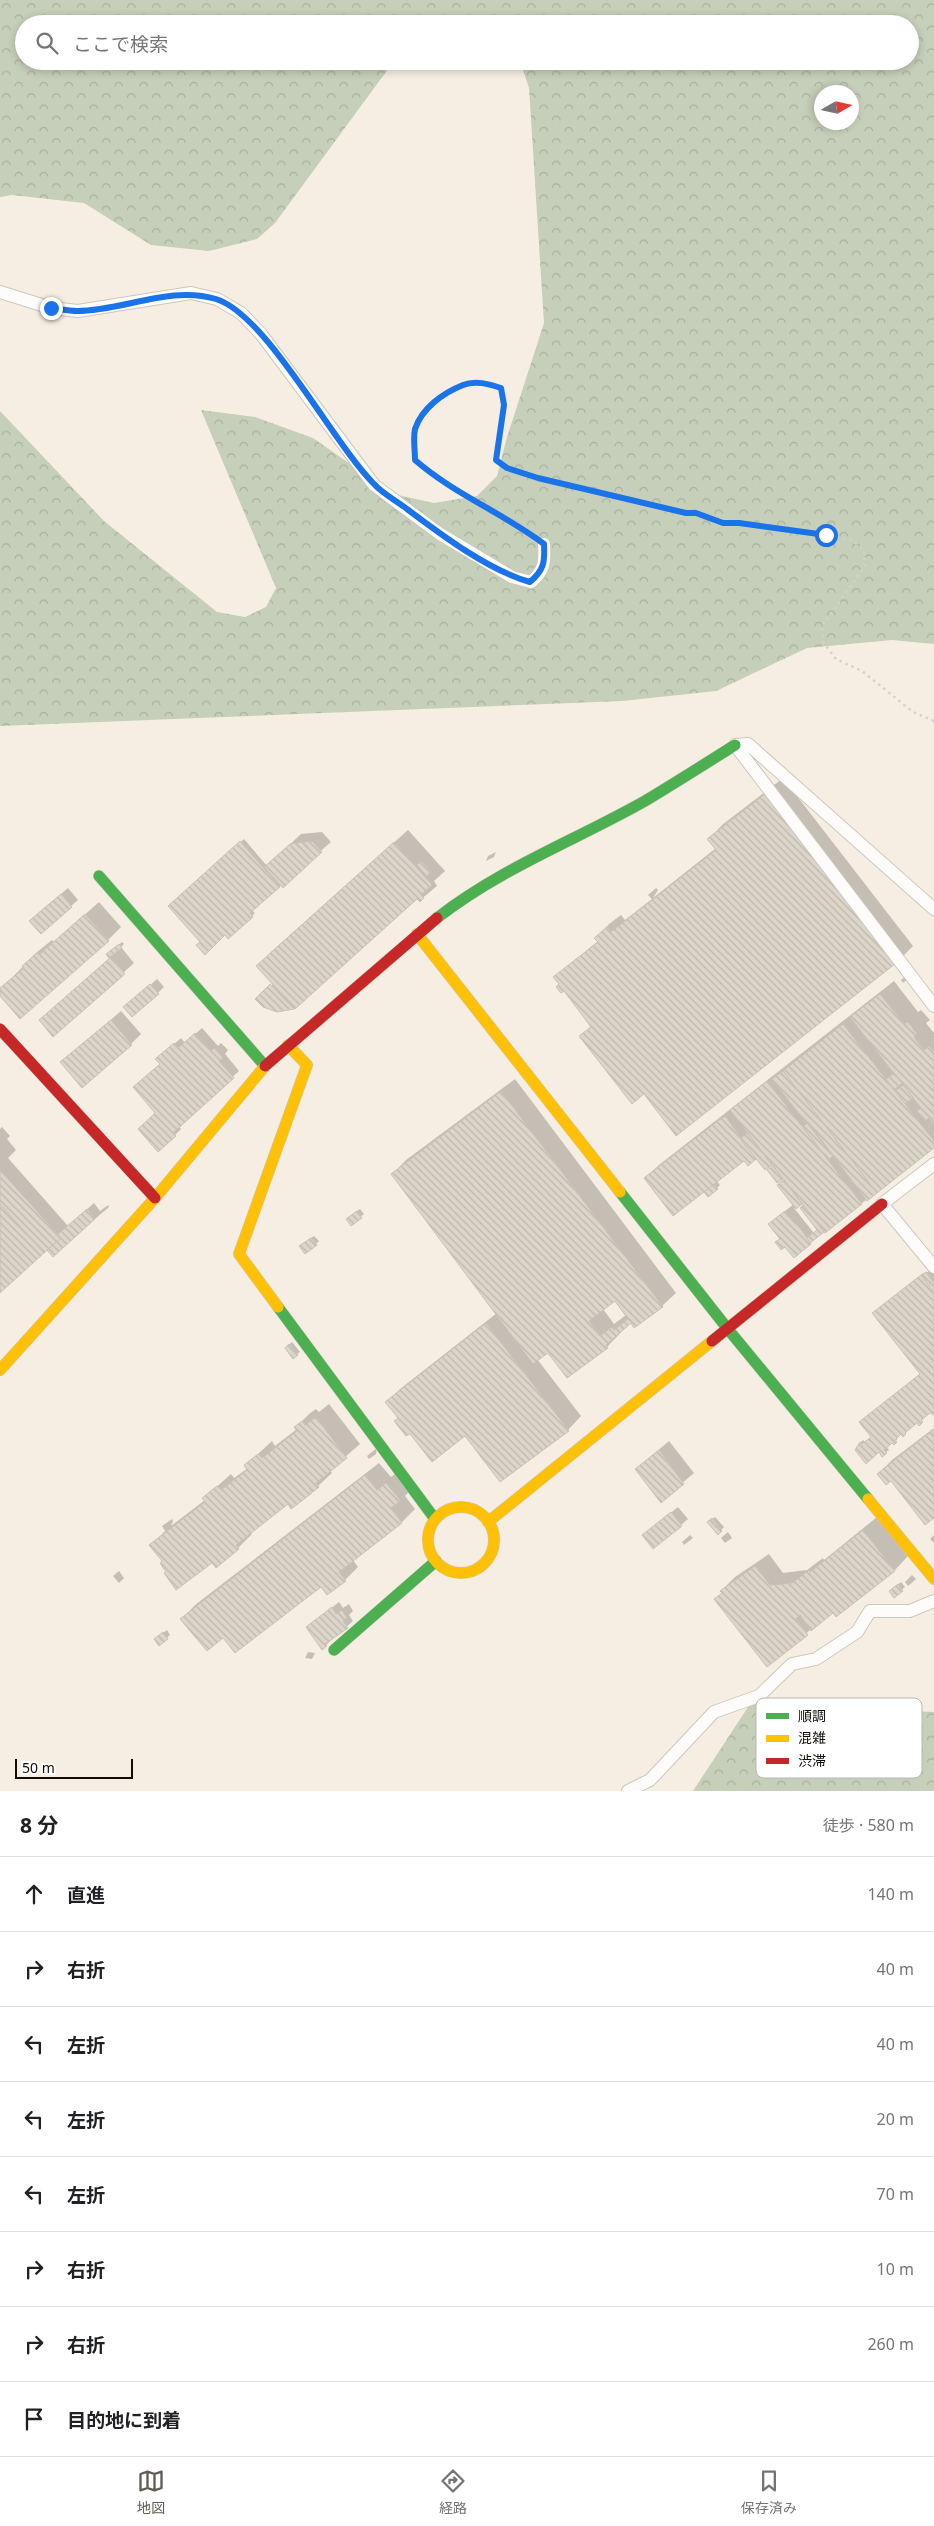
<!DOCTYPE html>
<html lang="ja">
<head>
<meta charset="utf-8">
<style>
	:root { --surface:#fff; --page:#f2f2f2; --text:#202124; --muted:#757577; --line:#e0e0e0; --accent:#615c53 }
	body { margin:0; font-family:"Noto Sans","Noto Sans JP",sans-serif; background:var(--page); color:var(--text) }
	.compass { position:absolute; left:814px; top:85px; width:45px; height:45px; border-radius:50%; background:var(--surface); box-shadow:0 2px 8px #0003; rotate:81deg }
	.scale { position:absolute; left:15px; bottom:12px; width:118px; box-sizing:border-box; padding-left:5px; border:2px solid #110d06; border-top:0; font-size:14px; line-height:18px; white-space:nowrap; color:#110d06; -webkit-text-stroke:4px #fff; paint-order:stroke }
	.stop { position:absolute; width:15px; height:15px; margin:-11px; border:4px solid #1a73e8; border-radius:50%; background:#fff }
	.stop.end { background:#1a73e8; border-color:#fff; box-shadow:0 1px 5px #0008 }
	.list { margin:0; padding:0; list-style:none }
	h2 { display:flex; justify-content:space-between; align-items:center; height:65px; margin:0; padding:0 20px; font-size:21px }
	h2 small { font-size:16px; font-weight:400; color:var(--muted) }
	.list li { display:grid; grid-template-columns:32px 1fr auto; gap:15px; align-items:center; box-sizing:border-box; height:75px; padding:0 20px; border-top:1px solid var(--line) }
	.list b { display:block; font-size:19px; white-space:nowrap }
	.list em { font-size:16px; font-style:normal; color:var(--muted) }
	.icon { flex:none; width:28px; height:28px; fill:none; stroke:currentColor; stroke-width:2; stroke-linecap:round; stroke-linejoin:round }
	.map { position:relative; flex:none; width:934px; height:1791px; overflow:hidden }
	.search { position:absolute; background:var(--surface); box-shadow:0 2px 8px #0003; left:15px; right:15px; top:15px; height:55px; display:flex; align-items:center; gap:12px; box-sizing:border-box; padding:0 18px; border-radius:28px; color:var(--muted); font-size:19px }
	.sheet { height:665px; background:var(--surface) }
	nav { display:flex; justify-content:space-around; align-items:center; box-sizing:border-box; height:70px; border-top:1px solid var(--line); background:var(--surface); font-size:14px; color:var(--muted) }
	nav a { display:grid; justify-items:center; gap:2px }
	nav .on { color:var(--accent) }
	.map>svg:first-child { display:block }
</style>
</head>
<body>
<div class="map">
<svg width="934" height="1791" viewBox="0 0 934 1791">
	<defs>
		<pattern id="forest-crowns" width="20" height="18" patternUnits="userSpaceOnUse" patternTransform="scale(1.25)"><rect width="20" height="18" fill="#c6cfba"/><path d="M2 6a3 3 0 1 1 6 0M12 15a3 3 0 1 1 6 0" fill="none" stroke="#a9b19e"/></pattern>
		<pattern id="building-back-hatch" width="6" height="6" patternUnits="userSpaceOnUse" patternTransform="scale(1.25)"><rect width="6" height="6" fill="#ddd5ca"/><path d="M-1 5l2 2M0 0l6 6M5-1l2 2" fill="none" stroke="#bdb6ac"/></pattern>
	</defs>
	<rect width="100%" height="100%" fill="#f6eee2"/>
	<g fill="url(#forest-crowns)" fill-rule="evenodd">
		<path d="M0,0H934V644L892,640L807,648L716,691L622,701L0,726V411L104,521L217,612L245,617L266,607L276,588L201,410L255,417L313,438L393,494L434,503L477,496L497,476L507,437L544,323L529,88L520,61H910V24H507C481,10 470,15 444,24H24V61H394L275,223L257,239L209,251L151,245L84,203L12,195L0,197ZM822,92H852V122H822Z"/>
		<polygon points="750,1704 934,1712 934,1791 693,1791"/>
	</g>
	<g fill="#0003" fill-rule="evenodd">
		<polygon points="783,778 913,946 900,959 644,1093 581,1036 592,1025 555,977 598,941 596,938 609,924 621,915 625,920 652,899 648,895 656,888 658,890 653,898 716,848 709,839 722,825"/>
		<polygon points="408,830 445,871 434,881 437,886 420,900 417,897 293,1008 277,1011 270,1009 257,999 274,983 271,952"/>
		<polygon points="322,832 331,842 252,910 255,913 252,916 225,933 201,942 170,906 244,839 267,866 301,834"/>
		<polygon points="496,852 494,857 486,861 488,856"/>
		<polygon points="68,888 78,900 71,906 37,914"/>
		<polygon points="99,902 121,927 108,940 0,994 0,990 37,952 52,940 54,942"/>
		<polygon points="122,942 124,944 121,947 134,963 54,1035 41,1020 110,958 108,954"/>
		<polygon points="914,969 916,972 903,983 901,980"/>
		<polygon points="157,979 164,987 158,993 132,1001"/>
		<path d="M894,981L918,1012L921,1010L930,1020L926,1023L934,1033V1147L825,1232L824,1230L810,1243L785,1245L777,1242L781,1238L776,1218L794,1204L778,1185L785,1179L783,1177L777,1181L769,1170L774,1166L772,1163L765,1169L757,1157L748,1164L744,1159L716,1180L720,1185L708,1196L709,1188L645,1178L659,1165ZM803,1202L805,1205L801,1208L818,1230L814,1233L794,1208Z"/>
		<polygon points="121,1011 141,1034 131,1044 72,1053"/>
		<polygon points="202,1028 218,1046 221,1043 228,1050 225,1054 239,1071 179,1126 181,1129 175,1135 157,1113 164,1053 181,1038 185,1043"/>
		<path d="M515,1079L676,1293L662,1306L635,1326L631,1322L607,1347L568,1377L548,1351L537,1359L581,1416L568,1430L465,1435L399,1418L387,1402L400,1389L497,1313L393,1174L406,1160ZM615,1300L626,1315L614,1324L603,1309Z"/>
		<polygon points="2,1127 10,1136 7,1139 16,1150 8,1158 68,1226 94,1203 100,1211 108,1205 109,1207 53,1255 47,1248 0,1291 0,1129"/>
		<polygon points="360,1209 364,1214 351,1224 350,1216"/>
		<polygon points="314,1236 319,1241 316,1244 303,1243"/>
		<polygon points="934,1268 934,1414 930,1411 919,1424 917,1422 901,1433 894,1444 892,1441 886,1446 889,1450 886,1452 859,1447 858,1445 863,1440 865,1442 872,1437 922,1374 924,1274"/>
		<polygon points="292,1342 300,1352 297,1354 286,1348"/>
		<polygon points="329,1404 360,1444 330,1470 332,1473 318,1486 292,1507 288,1503 250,1532 252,1534 238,1548 216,1566 212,1562 168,1571 164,1561 151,1545 165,1531 162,1526 172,1519 173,1521 171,1526 205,1500 204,1498 231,1474 234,1478 248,1468 246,1465 272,1441 275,1446 297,1429 296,1427 309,1414 316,1409 319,1412"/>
		<polygon points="934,1428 934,1517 891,1479 878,1474 892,1460"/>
		<polygon points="669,1441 694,1473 661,1501 636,1469"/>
		<polygon points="377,1448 376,1454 369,1459 367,1456"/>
		<polygon points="379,1463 391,1477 400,1470 413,1487 405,1496 415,1509 402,1522 353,1560 358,1567 345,1580 327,1594 321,1585 223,1637 182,1619 195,1605"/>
		<polygon points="678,1507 688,1519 681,1525 650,1529"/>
		<polygon points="715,1517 724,1527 718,1533 709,1522"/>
		<polygon points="877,1517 908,1556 895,1570 836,1616 833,1611 768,1665 716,1599 723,1592 721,1591 735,1577 769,1554 783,1573 807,1570 823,1558 824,1560"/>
		<polygon points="728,1532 732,1538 725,1543 721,1538"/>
		<polygon points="690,1535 693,1538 684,1545 682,1542"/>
		<polygon points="934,1535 934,1543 930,1539"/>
		<polygon points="119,1571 124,1578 119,1583 113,1576"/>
		<polygon points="912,1575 916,1579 908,1586 905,1582"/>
		<polygon points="901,1582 905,1587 894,1596 893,1588"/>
		<polygon points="339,1602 343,1608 349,1604 353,1611 349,1615 353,1621 326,1645 308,1627"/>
		<polygon points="167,1630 170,1635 159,1644 159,1636"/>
		<polygon points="308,1652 315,1653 312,1659 305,1658"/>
	</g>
	<g fill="url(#building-back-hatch)" stroke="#c8c2b9" fill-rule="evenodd">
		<polygon points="769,791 900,960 676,1136 644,1094 632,1104 579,1036 591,1027 564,991 561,993 556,987 559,984 553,977 598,942 594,938 607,927 611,932 716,850 707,839"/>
		<polygon points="240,841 280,887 250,913 253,917 228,939 225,935 205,955 196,945 200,942 168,906"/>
		<polygon points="312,841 322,852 283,888 264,867 290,844"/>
		<polygon points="394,842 432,885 421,895 424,898 420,902 417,899 295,1009 256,966"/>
		<polygon points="421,861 431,872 427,876 417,865"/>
		<polygon points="61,894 72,907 41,934 29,921"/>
		<polygon points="85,914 109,941 20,1019 0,996 0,988 24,968 22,966 38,952 40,954"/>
		<polygon points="119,944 122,948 109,958 106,954"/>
		<polygon points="111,957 125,974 53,1037 39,1020"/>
		<polygon points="150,984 159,994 132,1017 123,1007"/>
		<polygon points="270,984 294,1009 277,1012 263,1007 255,999"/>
		<polygon points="880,994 904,1024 908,1022 917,1034 914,1037 924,1050 929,1046 934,1052 934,1124 929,1118 925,1121 917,1111 921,1108 850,1017"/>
		<polygon points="111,1020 132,1045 82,1088 60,1062"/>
		<polygon points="843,1024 934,1141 934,1148 877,1193 783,1071"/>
		<polygon points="195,1033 211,1051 214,1048 223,1058 219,1061 234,1078 173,1133 176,1136 158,1152 138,1129 155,1113 133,1087 160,1064 155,1059 174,1043 178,1048"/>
		<polygon points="783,1071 877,1193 867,1201 808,1122 806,1123 772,1079"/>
		<polygon points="894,1073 902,1083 894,1090 886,1079"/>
		<polygon points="767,1081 862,1204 825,1233 730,1110"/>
		<polygon points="903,1085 913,1098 905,1104 895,1091"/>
		<path d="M501,1091L663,1307L634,1328L631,1323L606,1345L608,1348L567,1378L548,1353L533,1364L391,1174ZM615,1301L628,1319L614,1330L612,1327L600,1336L589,1321Z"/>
		<polygon points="723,1117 726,1117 756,1159 748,1166 744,1161 673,1216 644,1178"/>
		<polygon points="807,1123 833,1156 828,1160 803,1127"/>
		<polygon points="747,1133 772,1165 765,1170 742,1141 742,1137"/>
		<polygon points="773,1166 783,1179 777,1183 767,1170"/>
		<polygon points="0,1170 61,1238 44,1253 0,1204"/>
		<polygon points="784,1180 802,1204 796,1209 777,1185"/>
		<polygon points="714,1184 718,1189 708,1197 704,1192"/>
		<polygon points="0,1204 44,1253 0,1293"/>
		<polygon points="803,1205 824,1232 810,1243 806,1238 817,1230 800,1208"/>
		<polygon points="87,1209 95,1219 53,1257 47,1250 61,1238 57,1235"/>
		<polygon points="357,1211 362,1218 351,1226 346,1219"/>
		<polygon points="785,1211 794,1223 796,1222 811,1244 794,1258 785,1247 781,1250 775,1242 780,1239 768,1224"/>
		<polygon points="311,1238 317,1245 305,1254 299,1246"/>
		<polygon points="926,1272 934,1283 934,1293 921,1275"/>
		<polygon points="921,1275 934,1293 934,1415 930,1413 921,1420 923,1422 919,1426 917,1423 905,1433 906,1434 903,1437 901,1434 895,1440 897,1442 894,1445 892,1443 884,1450 887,1453 882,1457 879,1452 866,1464 855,1450 860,1442 862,1444 871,1437 859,1422 920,1374 872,1313"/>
		<polygon points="486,1323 569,1431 500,1482 465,1436 432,1462 410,1434 406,1436 394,1421 398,1418 385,1402"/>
		<polygon points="289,1344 298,1355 293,1359 285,1348"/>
		<polygon points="316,1417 347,1458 316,1483 319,1487 313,1492 309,1488 312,1493 291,1509 288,1504 236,1545 239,1549 216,1568 212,1563 176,1590 164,1573 166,1572 160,1563 162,1561 149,1545 205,1502 202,1498 217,1486 221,1490 247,1470 244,1465 258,1454 262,1458 297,1431 294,1427 302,1421 305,1425"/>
		<polygon points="934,1429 934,1518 925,1525 891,1481 886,1485 877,1474"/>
		<polygon points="659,1450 684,1484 661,1503 635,1469"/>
		<polygon points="365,1475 377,1490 386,1483 401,1501 391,1508 402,1523 339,1572 346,1581 327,1595 321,1587 235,1653 223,1638 207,1651 180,1619"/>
		<polygon points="671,1512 682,1526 653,1549 642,1535"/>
		<polygon points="712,1518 722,1531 718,1535 707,1522"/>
		<polygon points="863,1530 895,1571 836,1617 833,1613 811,1631 800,1615 796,1619 808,1635 767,1667 714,1599 722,1593 720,1591 755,1566 770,1585 792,1583 809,1570 810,1572"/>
		<polygon points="898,1584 903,1591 894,1598 889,1591"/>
		<polygon points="332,1607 336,1614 342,1610 347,1618 343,1621 348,1628 325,1644 327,1646 322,1650 306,1627"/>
		<polygon points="163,1632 168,1639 159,1646 154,1639"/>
	</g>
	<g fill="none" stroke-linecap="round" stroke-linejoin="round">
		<g stroke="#cdc7be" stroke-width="14">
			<g id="street">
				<path d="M0,292L51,308L78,311L191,293L217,299L241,313L261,334L374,485L440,534L512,577L531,582C545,570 545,562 544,544"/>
				<polyline points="934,909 748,744 735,745 934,1006"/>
				<polyline points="934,1164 882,1204 934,1267"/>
				<polyline points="628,1791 650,1780 714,1712 759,1696 792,1664 816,1659 857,1632 870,1611 910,1611 934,1601"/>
			</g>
		</g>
		<g stroke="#cdc7be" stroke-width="12">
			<g id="fast">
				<polyline points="99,876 265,1066"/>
				<path d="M437,918C503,867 574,841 645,801C675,783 705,764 735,745"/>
				<polyline points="620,1192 727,1328 868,1499"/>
				<polyline points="278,1307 435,1519"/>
				<polyline points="334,1650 436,1561"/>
			</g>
		</g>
		<g stroke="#cdc7be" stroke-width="12">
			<g id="slow">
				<polyline points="417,934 620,1192"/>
				<polyline points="278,1307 239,1254 307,1065 288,1045"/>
				<polyline points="0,1370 155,1198 265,1066"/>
				<polyline points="868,1499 934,1579"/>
				<circle cx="461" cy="1540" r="33"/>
				<polyline points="488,1522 712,1341"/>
			</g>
		</g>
		<g stroke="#cdc7be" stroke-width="12">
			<g id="jam">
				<polyline points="0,1029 155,1198"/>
				<polyline points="265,1066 437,918"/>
				<polyline points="712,1341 882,1204"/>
			</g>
		</g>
		<polyline stroke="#d4d1ce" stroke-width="2.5" stroke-dasharray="2.5 4" stroke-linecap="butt" points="533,536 435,478 415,460 415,431 427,407 464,385 486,383 501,388 504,405 496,460 507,468 538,478 686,513 696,513 723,523 739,523 852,540 864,550 865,566 822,626 823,642 836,659 862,671 913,712 934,721"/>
		<use href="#street" stroke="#fefcfb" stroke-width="12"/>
		<use href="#fast" stroke="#4caf50" stroke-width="11"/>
		<use href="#slow" stroke="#ffc107" stroke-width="11"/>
		<use href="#jam" stroke="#c62828" stroke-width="11"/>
	</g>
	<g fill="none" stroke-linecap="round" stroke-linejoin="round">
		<path stroke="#1a73e8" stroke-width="6" d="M51,308C60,309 69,311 77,311C123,311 170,285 216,299C267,315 332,442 374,484C383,494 397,501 407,509C443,536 488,570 530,582C544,570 545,562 544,544C503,513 454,494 415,460C415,451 413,438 415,429C422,408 443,393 463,385C475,380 489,384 501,388L504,405L496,460L507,468L538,478L686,513H696L723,523H739L826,535"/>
	</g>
	<rect x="756" y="1698" width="166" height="80" rx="8" fill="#fff" stroke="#b8b6b4" stroke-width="1"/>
	<rect x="766" y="1713" width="23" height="6" fill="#4caf50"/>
	<rect x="766" y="1735" width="23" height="7" fill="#ffc107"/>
	<rect x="766" y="1758" width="23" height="6" fill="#c62828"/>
	<g font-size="14" fill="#110d06">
		<text x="798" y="1721">順調</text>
		<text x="798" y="1743">混雑</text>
		<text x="798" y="1766">渋滞</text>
	</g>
</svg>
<svg class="compass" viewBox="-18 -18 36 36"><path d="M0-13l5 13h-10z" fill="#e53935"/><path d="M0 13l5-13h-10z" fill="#757577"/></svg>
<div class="scale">50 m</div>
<div class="stop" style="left:826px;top:535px"></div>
<div class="stop end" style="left:51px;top:308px"></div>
<div class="search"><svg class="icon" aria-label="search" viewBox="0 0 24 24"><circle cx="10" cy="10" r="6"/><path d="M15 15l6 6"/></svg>ここで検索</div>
</div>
<section class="sheet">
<h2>8 分<small>徒歩 · 580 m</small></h2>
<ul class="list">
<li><svg class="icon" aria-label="ahead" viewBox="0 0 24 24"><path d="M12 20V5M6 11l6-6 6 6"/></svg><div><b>直進</b></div><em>140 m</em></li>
<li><svg class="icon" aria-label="right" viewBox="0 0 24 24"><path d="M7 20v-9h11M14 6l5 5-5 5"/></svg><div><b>右折</b></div><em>40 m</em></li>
<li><svg class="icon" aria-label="left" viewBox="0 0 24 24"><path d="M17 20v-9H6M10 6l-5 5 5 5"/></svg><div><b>左折</b></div><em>40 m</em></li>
<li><svg class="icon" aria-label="left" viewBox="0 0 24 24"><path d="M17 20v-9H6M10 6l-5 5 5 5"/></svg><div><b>左折</b></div><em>20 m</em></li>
<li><svg class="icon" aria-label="left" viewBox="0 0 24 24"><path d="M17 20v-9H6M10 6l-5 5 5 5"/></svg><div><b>左折</b></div><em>70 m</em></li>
<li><svg class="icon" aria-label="right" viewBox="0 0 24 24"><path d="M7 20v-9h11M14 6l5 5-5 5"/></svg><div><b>右折</b></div><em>10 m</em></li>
<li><svg class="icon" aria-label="right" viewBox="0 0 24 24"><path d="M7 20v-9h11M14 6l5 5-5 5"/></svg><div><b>右折</b></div><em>260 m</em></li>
<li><svg class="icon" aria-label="arrive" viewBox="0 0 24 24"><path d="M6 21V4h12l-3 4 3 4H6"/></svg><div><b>目的地に到着</b></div></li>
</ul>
</section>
<nav>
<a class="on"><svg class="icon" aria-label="map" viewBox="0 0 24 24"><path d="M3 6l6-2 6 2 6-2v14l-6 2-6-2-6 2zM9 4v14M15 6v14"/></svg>地図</a>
<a><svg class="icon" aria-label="directions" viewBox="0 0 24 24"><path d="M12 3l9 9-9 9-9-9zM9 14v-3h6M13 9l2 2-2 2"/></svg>経路</a>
<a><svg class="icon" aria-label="saved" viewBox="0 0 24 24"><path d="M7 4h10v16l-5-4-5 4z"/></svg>保存済み</a>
</nav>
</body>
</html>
